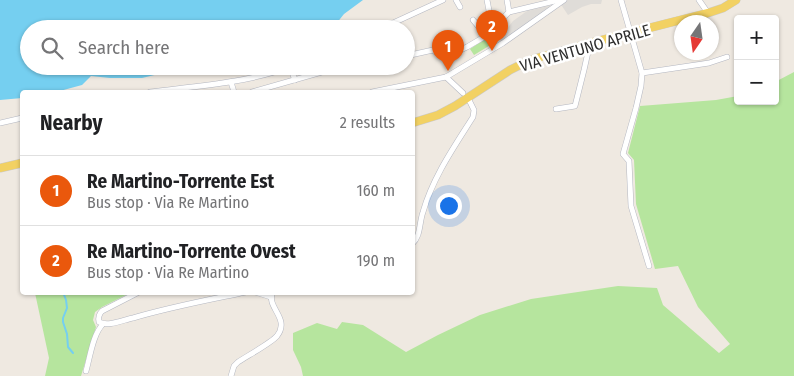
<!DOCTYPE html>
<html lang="en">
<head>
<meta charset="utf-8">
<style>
	:root { --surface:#fff; --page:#f6f6f6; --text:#202124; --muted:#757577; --line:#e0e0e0; --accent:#ea580c }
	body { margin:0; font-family:"Fira Sans Condensed",sans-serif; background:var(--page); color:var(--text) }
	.controls { position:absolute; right:15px; top:15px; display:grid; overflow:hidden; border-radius:5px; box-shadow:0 1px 4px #0004 }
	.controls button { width:45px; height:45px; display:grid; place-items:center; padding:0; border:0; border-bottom:1px solid var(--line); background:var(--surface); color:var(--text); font:25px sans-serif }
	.compass { position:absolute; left:674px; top:15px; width:45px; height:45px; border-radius:50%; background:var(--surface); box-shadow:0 1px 4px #0004; rotate:193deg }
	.you { position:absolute; left:448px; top:205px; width:18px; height:18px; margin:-12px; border:4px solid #fff; border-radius:50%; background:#1a73e8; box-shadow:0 0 0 8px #1a73e833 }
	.badge { display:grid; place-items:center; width:32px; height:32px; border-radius:50%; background:var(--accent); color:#fff; font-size:16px; font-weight:700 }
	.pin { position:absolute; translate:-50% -41px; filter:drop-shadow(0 1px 2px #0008) }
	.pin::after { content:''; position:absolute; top:26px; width:18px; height:15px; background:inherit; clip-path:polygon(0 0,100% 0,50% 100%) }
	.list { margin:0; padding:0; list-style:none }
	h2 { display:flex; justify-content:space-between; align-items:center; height:65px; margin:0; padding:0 20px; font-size:21px }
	h2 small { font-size:16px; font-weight:400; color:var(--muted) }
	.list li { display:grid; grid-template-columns:32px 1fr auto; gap:15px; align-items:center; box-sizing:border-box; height:70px; padding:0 20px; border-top:1px solid var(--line) }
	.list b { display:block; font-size:19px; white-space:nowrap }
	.list p { margin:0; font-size:16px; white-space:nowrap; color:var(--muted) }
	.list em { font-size:16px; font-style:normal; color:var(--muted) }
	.icon { flex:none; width:28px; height:28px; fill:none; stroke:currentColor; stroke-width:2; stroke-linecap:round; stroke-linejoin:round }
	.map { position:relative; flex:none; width:794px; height:376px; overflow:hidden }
	.search { position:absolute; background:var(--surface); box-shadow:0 1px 4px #0004; left:20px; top:20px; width:395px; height:55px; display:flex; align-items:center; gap:12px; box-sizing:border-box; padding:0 18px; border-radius:28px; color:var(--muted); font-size:19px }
	.panel { position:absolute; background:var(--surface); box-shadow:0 1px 4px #0004; left:20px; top:90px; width:395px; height:205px; border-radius:5px }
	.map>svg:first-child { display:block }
</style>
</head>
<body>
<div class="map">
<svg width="794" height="376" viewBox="0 0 794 376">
	<rect width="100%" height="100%" fill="#efe9e1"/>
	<g fill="#b6e59e">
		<polygon points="504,21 497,41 474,55 470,49 493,34"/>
		<polygon points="794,72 794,376 303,376 301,367 293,350 293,333 317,323 337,329 342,322 363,325 406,352 438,335 480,315 531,299 618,286 657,288 663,305 719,353 730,344 698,307 678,266 655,269 636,204 634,160 628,153 640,106 716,100 738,96 738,101 775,101 775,82"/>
		<polygon points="35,293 130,293 102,307 95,312 93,320 96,327 81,376 45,376 49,358"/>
	</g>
	<g fill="#dfdcd8">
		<polygon points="564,0 602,0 601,4 591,4 582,7 568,15 560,3"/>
		<polygon points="548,6 553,8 503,43 499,39 513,21 527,11"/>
	</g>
	<polygon fill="#75cff0" points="0,0 363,0 344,14 336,24 325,29 29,29 29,66 192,66 142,78 110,78 91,76 82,85 56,92 22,92 22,98 0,100"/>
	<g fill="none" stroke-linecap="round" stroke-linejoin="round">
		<polyline stroke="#75cff0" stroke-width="2" points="63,292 66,300 67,308 63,318 63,322 67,334 68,347 73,353"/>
		<g stroke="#b4b7c1" stroke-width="6">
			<g id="street">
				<polyline points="456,0 460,7"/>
				<polyline points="487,0 491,21 495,26"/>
				<polyline points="507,0 509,12"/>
				<polyline points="621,0 642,73 641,86 636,108 623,154 629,161 631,206 649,266"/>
				<polyline points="699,0 708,13"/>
				<polyline points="473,20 478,26 491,21"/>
				<polyline points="380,29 443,0"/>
				<polyline points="406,56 433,50 437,53 444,55 454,53 467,47 484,37 509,12 559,0"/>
				<polyline points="290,67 295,80"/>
				<polyline points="642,73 709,63 727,57"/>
				<polyline points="446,77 463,93"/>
				<polyline points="231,82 234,92"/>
				<path d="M150,92C198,86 247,83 293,66"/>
				<polyline points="252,92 343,66"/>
				<polyline points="372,92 446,77 503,43 564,0"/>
				<polyline points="556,109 575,106 584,70 590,43"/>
				<polyline points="0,123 22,118"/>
				<path d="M412,244C421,236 419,223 423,212C433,177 454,147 473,117L474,110L468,98"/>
				<path d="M139,292L102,311C99,314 98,317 99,322C108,327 123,320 133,318C170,307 208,300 246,292"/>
				<polyline points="255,292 271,297"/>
				<path d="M86,371C90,357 93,334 103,324"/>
				<path d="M231,376L234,366L238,362C247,356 271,343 277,336C291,318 265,307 273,292"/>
			</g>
		</g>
		<g stroke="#c9c9c9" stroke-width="9">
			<g id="primary">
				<polyline points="412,123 438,115 455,106 510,70 524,63 537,58 590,43 708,13 723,8 736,0"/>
				<polyline points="0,168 22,163"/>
			</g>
		</g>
		<use href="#street" stroke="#fff" stroke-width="5"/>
		<use href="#primary" stroke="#f2d163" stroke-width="8"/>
	</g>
	<g text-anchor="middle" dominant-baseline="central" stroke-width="5" stroke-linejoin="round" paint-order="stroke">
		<g font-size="16" fill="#2e2e2e" stroke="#fff">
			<text transform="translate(585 48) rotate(-16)">VIA VENTUNO APRILE</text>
		</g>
	</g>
</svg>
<div class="controls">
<button>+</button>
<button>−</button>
</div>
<svg class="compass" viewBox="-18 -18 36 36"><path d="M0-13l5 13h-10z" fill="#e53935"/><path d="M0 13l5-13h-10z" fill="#757577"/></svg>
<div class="you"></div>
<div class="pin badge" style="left:448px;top:71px">1</div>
<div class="pin badge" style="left:492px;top:51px">2</div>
<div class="search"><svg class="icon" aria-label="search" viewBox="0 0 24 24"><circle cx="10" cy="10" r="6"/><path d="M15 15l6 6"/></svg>Search here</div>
<section class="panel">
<h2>Nearby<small>2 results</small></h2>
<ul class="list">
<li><span class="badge">1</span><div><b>Re Martino-Torrente Est</b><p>Bus stop · Via Re Martino</p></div><em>160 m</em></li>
<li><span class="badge">2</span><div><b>Re Martino-Torrente Ovest</b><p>Bus stop · Via Re Martino</p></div><em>190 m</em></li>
</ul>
</section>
</div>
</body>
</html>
